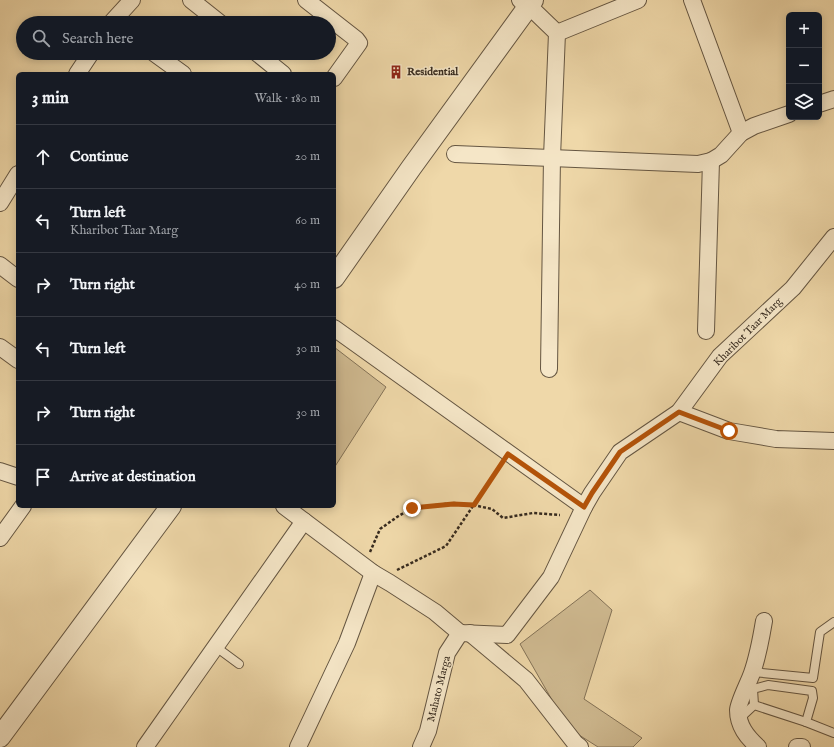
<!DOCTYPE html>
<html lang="en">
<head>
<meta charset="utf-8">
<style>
	:root { --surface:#171b24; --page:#242831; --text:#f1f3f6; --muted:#9ea1a6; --line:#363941 }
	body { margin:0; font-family:"IM FELL English",serif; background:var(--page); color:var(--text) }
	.controls { position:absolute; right:12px; top:12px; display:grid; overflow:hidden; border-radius:6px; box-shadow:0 2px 10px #0003 }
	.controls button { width:36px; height:36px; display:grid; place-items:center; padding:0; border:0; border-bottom:1px solid var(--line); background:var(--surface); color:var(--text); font:20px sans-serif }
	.stop { position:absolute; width:12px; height:12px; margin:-9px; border:3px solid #b45309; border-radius:50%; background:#fff }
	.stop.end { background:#b45309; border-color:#fff; box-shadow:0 1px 4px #0008 }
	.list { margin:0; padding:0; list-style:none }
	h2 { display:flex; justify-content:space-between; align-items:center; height:52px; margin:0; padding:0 16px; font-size:17px }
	h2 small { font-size:13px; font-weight:400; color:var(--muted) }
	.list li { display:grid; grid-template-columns:26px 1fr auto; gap:12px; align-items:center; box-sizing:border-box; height:64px; padding:0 16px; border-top:1px solid var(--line) }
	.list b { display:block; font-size:15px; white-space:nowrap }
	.list p { margin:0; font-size:13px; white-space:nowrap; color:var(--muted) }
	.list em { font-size:13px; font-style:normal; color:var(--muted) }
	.icon { flex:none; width:22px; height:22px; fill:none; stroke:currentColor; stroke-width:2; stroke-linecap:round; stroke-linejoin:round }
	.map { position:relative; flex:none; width:834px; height:747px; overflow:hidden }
	.search { position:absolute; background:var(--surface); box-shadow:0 2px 10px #0003; left:16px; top:16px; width:320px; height:44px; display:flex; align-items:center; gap:10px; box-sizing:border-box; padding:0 14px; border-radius:22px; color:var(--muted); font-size:15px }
	.panel { position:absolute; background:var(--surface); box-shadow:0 2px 10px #0003; left:16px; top:72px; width:320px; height:436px; border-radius:6px }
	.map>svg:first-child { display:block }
</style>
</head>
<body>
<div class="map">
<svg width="834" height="747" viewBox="0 0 834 747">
	<rect width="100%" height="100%" fill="#efd8a9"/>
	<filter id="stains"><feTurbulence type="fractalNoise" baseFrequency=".005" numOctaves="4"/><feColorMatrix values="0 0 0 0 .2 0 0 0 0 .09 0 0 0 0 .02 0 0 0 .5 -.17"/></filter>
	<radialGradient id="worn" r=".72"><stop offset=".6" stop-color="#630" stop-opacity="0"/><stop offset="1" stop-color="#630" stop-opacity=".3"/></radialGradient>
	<g fill="#d0bb92" stroke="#847358">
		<polygon points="334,347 386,387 334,468"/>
		<polygon points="590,590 612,610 584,699 642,738 633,747 598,747 568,728 520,644"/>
	</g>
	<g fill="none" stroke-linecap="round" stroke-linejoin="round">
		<g stroke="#655642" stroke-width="10">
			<g id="service">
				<polyline points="216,647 239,664"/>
				<polyline points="753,672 813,678 820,632 834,622"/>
				<polyline points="754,705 806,722"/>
				<polyline points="739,719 754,705 753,689 768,685 812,691 813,698 806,722 834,733"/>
			</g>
		</g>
		<g stroke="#655642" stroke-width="18">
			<g id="minor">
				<polyline points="191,0 220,23"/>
				<polyline points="306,0 356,39 359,43 334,78"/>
				<polyline points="520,0 529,6 557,33 552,157 549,369"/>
				<polyline points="692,0 741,133"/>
				<polyline points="111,23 132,0"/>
				<polyline points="557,33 638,0"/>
				<polyline points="154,53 183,74"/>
				<polyline points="257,53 283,74"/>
				<polyline points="77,74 91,53"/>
				<polyline points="819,104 834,99"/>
				<polyline points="455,154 698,164 711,161 721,155 741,133 754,126 789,114"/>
				<polyline points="0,203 18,174"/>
				<polyline points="0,265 18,279"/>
				<polyline points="334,328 584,507"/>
				<polyline points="706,331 711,161"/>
				<polyline points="0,347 18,360"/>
				<polyline points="679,412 729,431 776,439 834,441"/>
				<polyline points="0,471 18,477"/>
				<polyline points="284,506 373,573 390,583 435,612 460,633"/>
				<polyline points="0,538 23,506"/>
				<polyline points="460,633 507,635 551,577 584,507 592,493 620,452 679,412 720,356 793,288 834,237"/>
				<polyline points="470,633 526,680 575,743 580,747"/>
				<polyline points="145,747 304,521"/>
				<polyline points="298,747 347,643 373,573"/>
				<polyline points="421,747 428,731 447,653 460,633"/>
				<path d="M758,747C747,737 738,726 738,710C738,703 749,682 752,673C758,656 761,639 764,621"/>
				<polyline points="797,747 802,747"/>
			</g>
		</g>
		<g stroke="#655642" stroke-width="22">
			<g id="tertiary">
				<polyline points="334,278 411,168 533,0"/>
				<polyline points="0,737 171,506"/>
			</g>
		</g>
		<g stroke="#372b1f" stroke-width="2.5" stroke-dasharray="3 2" stroke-linecap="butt">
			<polyline points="370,552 380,529 397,517 412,508 453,503 473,505 492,509 503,518 533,513 560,515"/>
			<polyline points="397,570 446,546 500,466"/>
		</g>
		<use href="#service" stroke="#f5e6c7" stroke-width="8"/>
		<use href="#minor" stroke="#f5e6c7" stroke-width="16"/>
		<use href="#tertiary" stroke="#f5e6c7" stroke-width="20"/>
	</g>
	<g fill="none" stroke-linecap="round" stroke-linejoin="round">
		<polyline stroke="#b45309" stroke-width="5" points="412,508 453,504 474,505 508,454 584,507 592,493 620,452 679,412 729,431"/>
	</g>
	<defs>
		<g id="building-bare" transform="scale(1.08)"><path d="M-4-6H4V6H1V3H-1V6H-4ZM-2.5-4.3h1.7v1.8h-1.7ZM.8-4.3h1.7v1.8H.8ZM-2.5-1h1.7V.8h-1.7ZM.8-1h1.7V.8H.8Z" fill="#8f2418" stroke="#f5e6c7" stroke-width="2.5" paint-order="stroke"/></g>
	</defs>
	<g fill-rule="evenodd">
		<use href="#building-bare" x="396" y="72"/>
	</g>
	<g text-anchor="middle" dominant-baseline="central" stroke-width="3" stroke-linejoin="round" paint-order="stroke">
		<g font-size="11" font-weight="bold" fill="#372b1f" stroke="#f5e6c7" text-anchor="start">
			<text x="407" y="72">Residential</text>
		</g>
		<g font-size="11" fill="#372b1f" stroke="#f5e6c7">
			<text transform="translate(748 332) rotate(-45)">Kharibot Taar Marg</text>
			<text transform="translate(439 689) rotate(-76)">Mahato Marga</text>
		</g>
	</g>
	<rect width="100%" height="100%" filter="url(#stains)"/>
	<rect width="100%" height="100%" fill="url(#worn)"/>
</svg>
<div class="controls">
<button>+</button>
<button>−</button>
<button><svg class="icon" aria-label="layers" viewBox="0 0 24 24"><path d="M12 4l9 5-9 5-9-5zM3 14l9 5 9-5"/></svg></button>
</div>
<div class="stop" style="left:729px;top:431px"></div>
<div class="stop end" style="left:412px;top:508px"></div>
<div class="search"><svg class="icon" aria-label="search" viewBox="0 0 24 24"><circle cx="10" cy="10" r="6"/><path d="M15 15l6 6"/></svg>Search here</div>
<section class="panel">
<h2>3 min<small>Walk · 180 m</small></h2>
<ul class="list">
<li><svg class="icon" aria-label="ahead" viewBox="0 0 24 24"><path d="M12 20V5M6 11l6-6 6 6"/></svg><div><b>Continue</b></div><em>20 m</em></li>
<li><svg class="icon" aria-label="left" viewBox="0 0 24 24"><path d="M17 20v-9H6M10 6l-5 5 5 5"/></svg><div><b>Turn left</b><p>Kharibot Taar Marg</p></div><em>60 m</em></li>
<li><svg class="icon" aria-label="right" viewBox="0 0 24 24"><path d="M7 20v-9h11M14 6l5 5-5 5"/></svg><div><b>Turn right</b></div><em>40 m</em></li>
<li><svg class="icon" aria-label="left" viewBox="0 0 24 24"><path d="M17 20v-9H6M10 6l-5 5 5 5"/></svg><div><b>Turn left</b></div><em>30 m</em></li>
<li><svg class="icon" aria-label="right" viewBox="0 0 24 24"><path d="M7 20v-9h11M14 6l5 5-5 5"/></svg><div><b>Turn right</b></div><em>30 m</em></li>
<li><svg class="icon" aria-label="arrive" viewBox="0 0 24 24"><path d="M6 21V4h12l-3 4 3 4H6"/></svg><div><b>Arrive at destination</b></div></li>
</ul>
</section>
</div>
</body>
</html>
